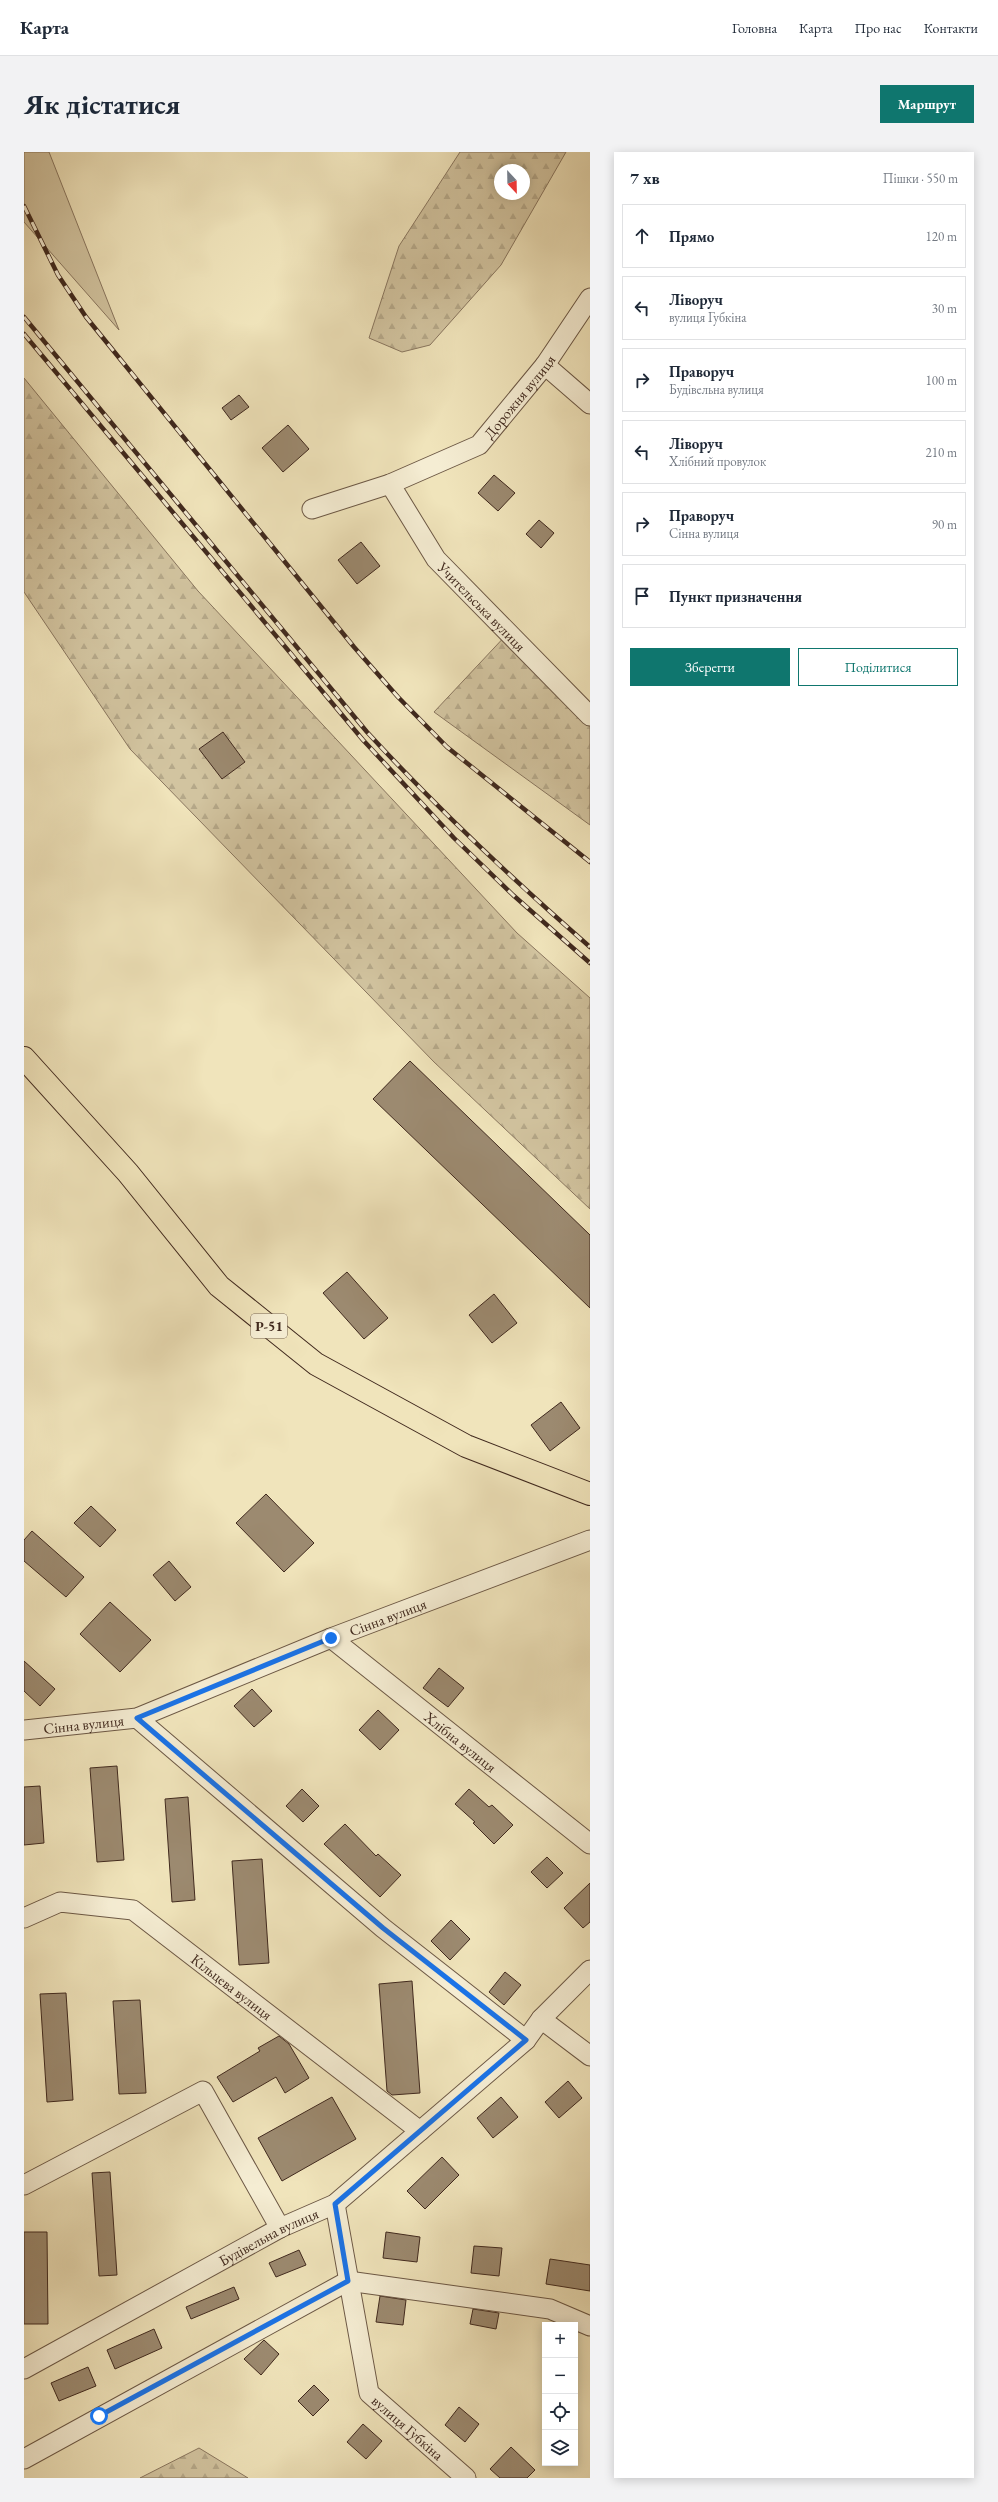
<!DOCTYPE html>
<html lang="uk">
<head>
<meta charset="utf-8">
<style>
	:root { --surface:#fff; --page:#f2f2f3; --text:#1f2937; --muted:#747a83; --line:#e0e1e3; --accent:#0f766e }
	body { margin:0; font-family:"EB Garamond",serif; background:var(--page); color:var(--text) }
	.controls { position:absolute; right:12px; bottom:12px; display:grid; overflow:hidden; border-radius:0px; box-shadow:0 2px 10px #0003 }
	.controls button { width:36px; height:36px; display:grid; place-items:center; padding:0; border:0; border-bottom:1px solid var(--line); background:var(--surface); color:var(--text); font:20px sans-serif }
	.compass { position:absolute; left:470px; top:12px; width:36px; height:36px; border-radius:50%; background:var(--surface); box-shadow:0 2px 10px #0003; rotate:158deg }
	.stop { position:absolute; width:12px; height:12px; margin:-9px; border:3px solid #1a73e8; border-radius:50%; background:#fff }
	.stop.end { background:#1a73e8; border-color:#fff; box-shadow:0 1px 4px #0008 }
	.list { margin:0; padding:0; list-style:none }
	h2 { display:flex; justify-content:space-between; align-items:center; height:52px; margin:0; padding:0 16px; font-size:17px }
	h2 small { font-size:13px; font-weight:400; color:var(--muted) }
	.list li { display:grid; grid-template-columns:26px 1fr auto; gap:12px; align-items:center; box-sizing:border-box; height:64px; margin:0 8px 8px; padding:0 8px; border:1px solid var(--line); border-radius:0px }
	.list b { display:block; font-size:15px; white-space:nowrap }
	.list p { margin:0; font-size:13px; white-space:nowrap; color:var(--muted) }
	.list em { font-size:13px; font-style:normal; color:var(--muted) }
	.actions { display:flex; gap:8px; padding:12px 16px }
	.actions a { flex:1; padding:9px 0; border:1px solid var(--accent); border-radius:0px; text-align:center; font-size:14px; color:var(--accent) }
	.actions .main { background:var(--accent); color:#fff }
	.icon { flex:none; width:22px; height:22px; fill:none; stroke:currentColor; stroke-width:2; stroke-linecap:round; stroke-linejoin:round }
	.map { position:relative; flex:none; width:566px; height:2326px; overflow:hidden; border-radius:0px }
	header { display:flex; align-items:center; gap:24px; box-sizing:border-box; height:56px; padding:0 20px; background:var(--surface); border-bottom:1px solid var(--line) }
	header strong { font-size:19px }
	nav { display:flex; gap:22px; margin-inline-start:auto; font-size:14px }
	.intro { display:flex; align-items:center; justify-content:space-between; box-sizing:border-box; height:96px; padding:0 24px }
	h1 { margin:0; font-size:28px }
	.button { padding:10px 18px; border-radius:0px; background:var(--accent); color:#fff; font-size:14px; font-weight:700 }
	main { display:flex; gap:24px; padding:0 24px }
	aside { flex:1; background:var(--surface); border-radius:0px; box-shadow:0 2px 10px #0003 }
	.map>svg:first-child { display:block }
</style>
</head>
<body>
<header>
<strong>Карта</strong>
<nav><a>Головна</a><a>Карта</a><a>Про нас</a><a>Контакти</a></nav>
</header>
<div class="intro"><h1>Як дістатися</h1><a class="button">Маршрут</a></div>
<main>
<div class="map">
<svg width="566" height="2326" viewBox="0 0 566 2326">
	<defs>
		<pattern id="forest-firs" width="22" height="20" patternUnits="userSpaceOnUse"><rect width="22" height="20" fill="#d2c4a0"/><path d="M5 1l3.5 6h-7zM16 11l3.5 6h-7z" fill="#b5a889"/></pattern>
	</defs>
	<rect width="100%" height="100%" fill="#f0e4bb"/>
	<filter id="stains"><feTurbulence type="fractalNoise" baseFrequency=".005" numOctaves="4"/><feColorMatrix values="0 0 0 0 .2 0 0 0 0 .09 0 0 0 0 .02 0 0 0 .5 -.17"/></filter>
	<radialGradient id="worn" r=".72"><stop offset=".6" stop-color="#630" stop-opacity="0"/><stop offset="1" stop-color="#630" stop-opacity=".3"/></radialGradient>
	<polygon fill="#d2c4a0" stroke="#89765f" points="0,0 25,0 95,178 0,70"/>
	<g fill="url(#forest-firs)" stroke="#89765f" fill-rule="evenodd">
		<path d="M436,0H542L477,113L406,193L378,200L345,186L375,94ZM476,18H500V42H476Z"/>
		<polygon points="0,226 174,439 493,781 566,846 566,1057 410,910 106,597 0,440"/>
		<polygon points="485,480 566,564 566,673 410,560"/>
		<polygon points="175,2296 224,2326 116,2326"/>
	</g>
	<g fill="#9c8a70" stroke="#40291e">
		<polygon points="215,243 225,255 207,268 198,256"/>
		<polygon points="264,273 285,297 259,320 238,296"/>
		<polygon points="470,323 491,341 474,359 454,341"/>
		<polygon points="515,368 530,381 517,396 502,382"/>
		<polygon points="337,390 356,414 333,432 314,408"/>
		<polygon points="199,580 221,610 198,627 175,597"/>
		<polygon points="386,909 566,1083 566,1156 349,947"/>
		<polygon points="323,1120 364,1166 340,1187 299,1141"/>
		<polygon points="470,1142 493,1171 468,1191 445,1163"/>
		<polygon points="537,1250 556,1276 526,1299 507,1273"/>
		<polygon points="242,1342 290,1391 260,1420 212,1371"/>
		<polygon points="67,1354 92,1378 76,1395 50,1371"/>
		<polygon points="8,1379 60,1425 42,1445 0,1409 0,1388"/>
		<polygon points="145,1409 167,1435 151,1449 129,1423"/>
		<polygon points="86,1450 127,1488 96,1520 56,1482"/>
		<polygon points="0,1509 31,1537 16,1554 0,1539"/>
		<polygon points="415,1516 440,1536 424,1555 399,1536"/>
		<polygon points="228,1537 248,1559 230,1575 210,1554"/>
		<polygon points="354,1558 375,1578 356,1598 335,1578"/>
		<polygon points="93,1614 100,1708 73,1710 66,1616"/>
		<polygon points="16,1634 20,1691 0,1693 0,1635"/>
		<polygon points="278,1637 295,1654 279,1670 262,1654"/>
		<polygon points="445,1637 465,1655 468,1653 489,1673 470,1692 449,1671 451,1670 431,1652"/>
		<polygon points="164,1645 171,1748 148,1750 141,1647"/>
		<polygon points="321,1672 352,1704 354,1702 377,1723 356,1745 300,1692"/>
		<polygon points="523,1705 539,1721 523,1736 507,1720"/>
		<polygon points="238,1707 245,1811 215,1813 208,1709"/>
		<polygon points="566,1731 566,1770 559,1776 540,1756"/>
		<polygon points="427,1768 446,1787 426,1808 407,1789"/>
		<polygon points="481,1820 497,1833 480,1853 465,1840"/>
		<polygon points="388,1829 396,1941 368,1943 363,1939 355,1832"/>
		<polygon points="42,1841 49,1948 23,1950 16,1842"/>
		<polygon points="116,1848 122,1941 95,1942 89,1849"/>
		<polygon points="255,1884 265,1892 285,1926 261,1941 252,1925 209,1950 193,1925 236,1899 234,1896"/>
		<polygon points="544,1929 558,1946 535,1966 521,1950"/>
		<polygon points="308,1945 332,1987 258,2029 234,1986"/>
		<polygon points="477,1945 494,1965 469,1986 453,1966"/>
		<polygon points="418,2005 435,2023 401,2057 383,2039"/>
		<polygon points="86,2020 93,2123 75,2124 68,2021"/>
		<polygon points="0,2080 23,2080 24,2172 0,2172"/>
		<polygon points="362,2080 396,2085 393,2110 359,2106"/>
		<polygon points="450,2094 478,2096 475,2124 447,2121"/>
		<polygon points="275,2098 282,2113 252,2125 245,2111"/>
		<polygon points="526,2107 566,2113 566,2139 522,2132"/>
		<polygon points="210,2135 215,2147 167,2167 162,2155"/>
		<polygon points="356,2144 382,2148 379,2173 352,2170"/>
		<polygon points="449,2157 475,2161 472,2177 446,2172"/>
		<polygon points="130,2177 138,2196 91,2217 83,2198"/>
		<polygon points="240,2188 255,2202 237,2223 220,2207"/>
		<polygon points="64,2215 72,2234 35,2249 27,2231"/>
		<polygon points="290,2233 305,2248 289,2264 274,2249"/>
		<polygon points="435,2255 455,2272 441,2290 421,2273"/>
		<polygon points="339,2272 358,2289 342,2307 323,2290"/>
		<polygon points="487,2295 511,2318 503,2326 476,2326 466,2317"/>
	</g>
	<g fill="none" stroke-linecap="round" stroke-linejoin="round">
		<g stroke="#6c5845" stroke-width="21">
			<g id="minor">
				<polyline points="521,213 566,252"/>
				<path id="s1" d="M366,332L412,407L566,564"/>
				<path id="s2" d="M288,357L366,332L455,293L521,213L566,146"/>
				<path id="s3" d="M307,1486L566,1692"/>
				<polyline points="113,1566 359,1776 502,1888"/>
				<path id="s4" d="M0,1578L113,1566L307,1486L566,1388"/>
				<path id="s5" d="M0,1766L36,1750L109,1758L396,1979"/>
				<polyline points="517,1867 566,1904"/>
				<polyline points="0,2033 179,1939 256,2076"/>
				<path id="s6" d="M311,2052L345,2241L442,2326"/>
				<path id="s7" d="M0,2217L256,2076L311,2052L502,1888L517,1867L566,1818"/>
				<polyline points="0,2307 324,2129 526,2157 566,2174"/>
			</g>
		</g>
		<g stroke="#40291e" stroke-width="24">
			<polyline id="major" points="0,906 104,1021 195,1134 292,1212 442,1294 566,1342"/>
		</g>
		<use href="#minor" stroke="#f5edd3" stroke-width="19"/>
		<use href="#major" stroke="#f0e4bb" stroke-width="22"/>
		<g stroke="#40291e" stroke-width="4.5">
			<g id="rail">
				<polyline points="0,54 34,123 62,165 330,495 374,545 423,595 566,710"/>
				<path d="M0,165L343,580C413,656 488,727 566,795"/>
				<polyline points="0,182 339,588 430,686 489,743 566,811"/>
			</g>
		</g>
		<use href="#rail" stroke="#f5edd3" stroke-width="3" stroke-dasharray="9" stroke-linecap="butt"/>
	</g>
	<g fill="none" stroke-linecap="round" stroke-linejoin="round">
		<polyline stroke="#1a73e8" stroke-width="5" points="75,2264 324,2129 311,2052 502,1888 359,1776 113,1566 307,1486"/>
	</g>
	<g text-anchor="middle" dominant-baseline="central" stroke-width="4" stroke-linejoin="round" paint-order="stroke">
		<rect fill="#f5edd3" stroke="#766454" stroke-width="1" x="227" y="1162" width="36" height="24" rx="3"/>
		<g font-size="14" font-weight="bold" fill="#40291e">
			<text x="245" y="1174">Р-51</text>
		</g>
		<g font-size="15" fill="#40291e" stroke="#f5edd3">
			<text stroke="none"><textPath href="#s2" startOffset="242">Дорожня вулиця</textPath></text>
			<text stroke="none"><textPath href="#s1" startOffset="154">Учительська вулиця</textPath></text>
			<text stroke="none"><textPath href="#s4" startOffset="384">Сінна вулиця</textPath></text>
			<text stroke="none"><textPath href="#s4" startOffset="60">Сінна вулиця</textPath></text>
			<text stroke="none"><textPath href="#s3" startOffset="166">Хлібна вулиця</textPath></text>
			<text stroke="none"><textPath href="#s5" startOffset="238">Кільцева вулиця</textPath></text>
			<text stroke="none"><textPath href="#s7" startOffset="278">Будівельна вулиця</textPath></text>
			<text stroke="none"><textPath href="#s6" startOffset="244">вулиця Губкіна</textPath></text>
		</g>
	</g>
	<rect width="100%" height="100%" filter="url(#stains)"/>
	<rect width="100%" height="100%" fill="url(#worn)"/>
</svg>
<div class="controls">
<button>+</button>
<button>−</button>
<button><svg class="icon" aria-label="locate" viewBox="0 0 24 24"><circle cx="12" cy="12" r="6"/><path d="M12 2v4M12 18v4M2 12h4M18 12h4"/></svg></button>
<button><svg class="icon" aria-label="layers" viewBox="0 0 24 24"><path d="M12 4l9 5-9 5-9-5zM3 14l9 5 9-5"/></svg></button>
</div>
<svg class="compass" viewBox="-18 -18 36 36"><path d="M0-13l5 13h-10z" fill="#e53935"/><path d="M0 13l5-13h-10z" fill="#747a83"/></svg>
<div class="stop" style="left:75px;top:2264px"></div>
<div class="stop end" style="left:307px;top:1486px"></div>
</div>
<aside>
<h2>7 хв<small>Пішки · 550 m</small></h2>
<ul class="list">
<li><svg class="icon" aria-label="ahead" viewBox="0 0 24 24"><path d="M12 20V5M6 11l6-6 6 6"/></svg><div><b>Прямо</b></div><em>120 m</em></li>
<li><svg class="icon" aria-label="left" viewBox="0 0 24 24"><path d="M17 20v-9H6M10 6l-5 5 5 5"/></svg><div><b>Ліворуч</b><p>вулиця Губкіна</p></div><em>30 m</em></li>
<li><svg class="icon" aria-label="right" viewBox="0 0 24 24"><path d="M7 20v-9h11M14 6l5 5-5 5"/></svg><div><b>Праворуч</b><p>Будівельна вулиця</p></div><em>100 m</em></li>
<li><svg class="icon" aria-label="left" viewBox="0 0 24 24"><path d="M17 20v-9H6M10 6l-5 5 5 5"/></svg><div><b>Ліворуч</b><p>Хлібний провулок</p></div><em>210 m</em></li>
<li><svg class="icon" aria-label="right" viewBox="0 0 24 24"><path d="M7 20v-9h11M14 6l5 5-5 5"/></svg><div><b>Праворуч</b><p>Сінна вулиця</p></div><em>90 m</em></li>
<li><svg class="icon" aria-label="arrive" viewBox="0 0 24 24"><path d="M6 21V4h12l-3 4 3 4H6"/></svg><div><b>Пункт призначення</b></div></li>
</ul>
<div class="actions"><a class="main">Зберегти</a><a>Поділитися</a></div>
</aside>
</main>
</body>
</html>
